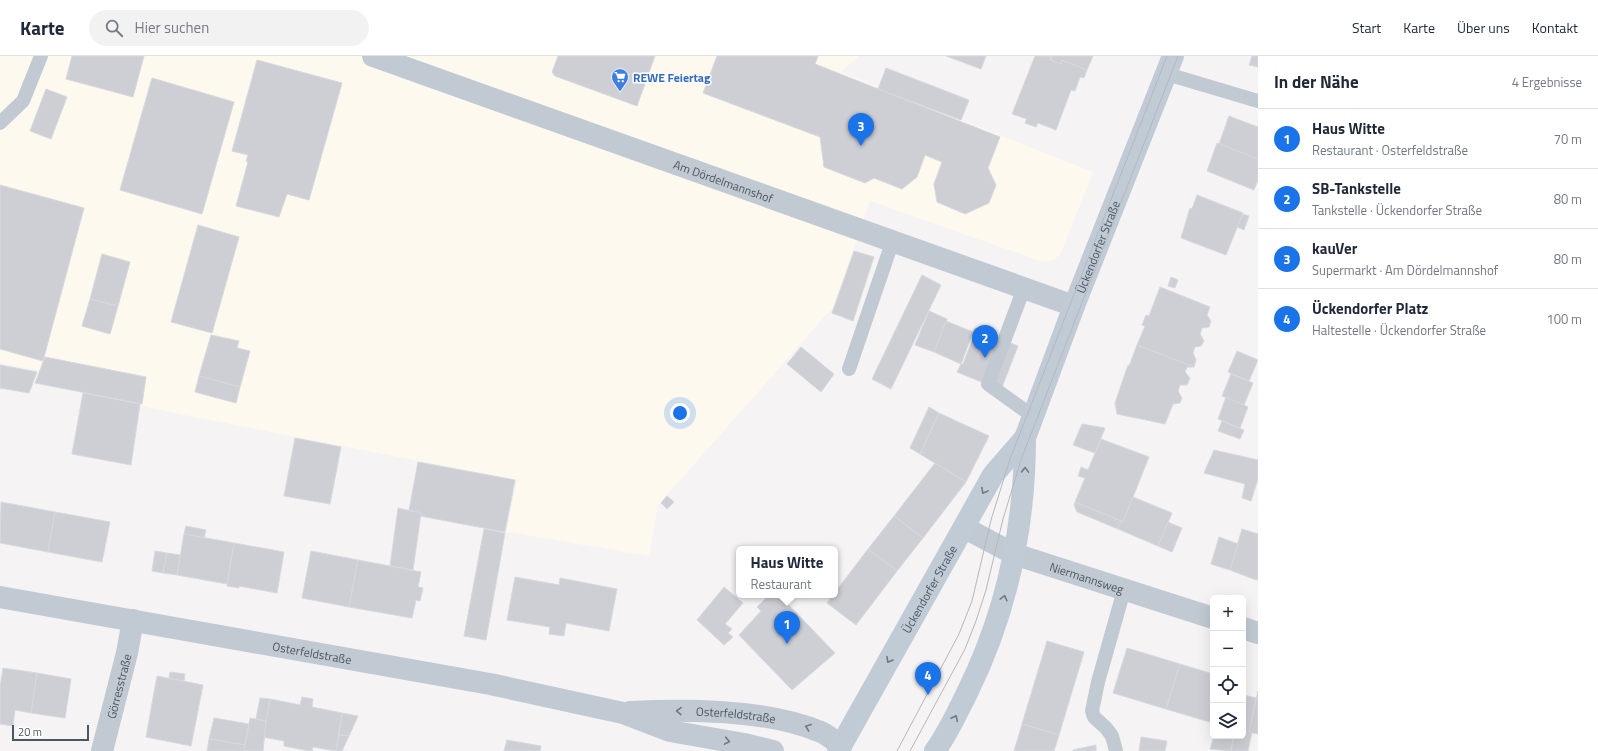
<!DOCTYPE html>
<html lang="de">
<head>
<meta charset="utf-8">
<style>
	:root { --surface:#fff; --page:#f2f2f3; --text:#1f2937; --muted:#747a83; --line:#e0e1e3; --accent:#1a73e8 }
	body { margin:0; font-family:"Titillium Web",sans-serif; background:var(--page); color:var(--text) }
	.controls { position:absolute; right:12px; bottom:12px; display:grid; overflow:hidden; border-radius:6px; box-shadow:0 4px 16px #0002 }
	.controls button { width:36px; height:36px; display:grid; place-items:center; padding:0; border:0; border-bottom:1px solid var(--line); background:var(--surface); color:var(--text); font:20px sans-serif }
	.scale { position:absolute; left:12px; bottom:10px; width:77px; box-sizing:border-box; padding-left:4px; border:2px solid #4a5661; border-top:0; font-size:11px; line-height:14px; white-space:nowrap; color:#4a5661; -webkit-text-stroke:3px #fff; paint-order:stroke }
	.you { position:absolute; left:680px; top:357px; width:14px; height:14px; margin:-10px; border:3px solid #fff; border-radius:50%; background:#1a73e8; box-shadow:0 0 0 6px #1a73e833 }
	.badge { display:grid; place-items:center; width:26px; height:26px; border-radius:50%; background:var(--accent); color:#fff; font-size:13px; font-weight:700 }
	.pin { position:absolute; translate:-50% -33px; filter:drop-shadow(0 1px 2px #0008) }
	.pin::after { content:''; position:absolute; top:21px; width:14px; height:12px; background:inherit; clip-path:polygon(0 0,100% 0,50% 100%) }
	.popup { position:absolute; left:736px; top:490px; width:102px; height:52px; box-sizing:border-box; display:grid; place-content:center; border-radius:6px; background:var(--surface); filter:drop-shadow(0 1px 3px #0005); font-size:13px; white-space:nowrap; color:var(--muted) }
	.popup b { font-size:15px; color:var(--text) }
	.popup::after { content:''; position:absolute; left:50%; top:100%; margin-left:-8px; border:8px solid transparent; border-top-color:var(--surface) }
	.list { margin:0; padding:0; list-style:none }
	h2 { display:flex; justify-content:space-between; align-items:center; height:52px; margin:0; padding:0 16px; font-size:17px }
	h2 small { font-size:13px; font-weight:400; color:var(--muted) }
	.list li { display:grid; grid-template-columns:26px 1fr auto; gap:12px; align-items:center; box-sizing:border-box; height:60px; padding:0 16px; border-top:1px solid var(--line) }
	.list b { display:block; font-size:15px; white-space:nowrap }
	.list p { margin:0; font-size:13px; white-space:nowrap; color:var(--muted) }
	.list em { font-size:13px; font-style:normal; color:var(--muted) }
	.icon { flex:none; width:22px; height:22px; fill:none; stroke:currentColor; stroke-width:2; stroke-linecap:round; stroke-linejoin:round }
	.map { position:relative; flex:none; width:1258px; height:695px; overflow:hidden }
	header { display:flex; align-items:center; gap:24px; box-sizing:border-box; height:56px; padding:0 20px; background:var(--surface); border-bottom:1px solid var(--line) }
	header strong { font-size:19px }
	nav { display:flex; gap:22px; margin-inline-start:auto; font-size:14px }
	.search { width:280px; height:36px; background:var(--page); display:flex; align-items:center; gap:10px; box-sizing:border-box; padding:0 14px; border-radius:22px; color:var(--muted); font-size:15px }
	main { display:flex }
	aside { flex:1; background:var(--surface) }
	.map>svg:first-child { display:block }
</style>
</head>
<body>
<header>
<strong>Karte</strong>
<div class="search"><svg class="icon" aria-label="search" viewBox="0 0 24 24"><circle cx="10" cy="10" r="6"/><path d="M15 15l6 6"/></svg>Hier suchen</div>
<nav><a>Start</a><a>Karte</a><a>Über uns</a><a>Kontakt</a></nav>
</header>
<main>
<div class="map">
<svg width="1258" height="695" viewBox="0 0 1258 695">
	<rect width="100%" height="100%" fill="#f5f3f3"/>
	<polygon fill="#fdf9ef" points="0,0 859,0 841,16 1093,116 1060,199 1053,204 1043,206 870,145 834,250 658,449 649,500 506,476 517,424 189,360 34,327 39,314 0,307"/>
	<g fill="#cdcfd5" stroke="#d7d9de">
		<polygon points="72,0 144,0 133,41 66,23"/>
		<polygon points="558,0 655,0 637,50 555,20 552,16"/>
		<polygon points="717,0 818,0 815,8 1000,81 988,112 996,129 989,147 965,158 937,146 934,128 942,106 925,99 917,121 902,133 874,122 865,127 824,111 820,81 703,37"/>
		<polygon points="946,0 986,0 981,13"/>
		<polygon points="1035,0 1047,0 1051,1 1050,4 1061,8 1062,4 1087,14 1084,22 1080,21 1075,35 1071,34 1056,74 1038,67 1036,71 1025,67 1027,63 1012,58"/>
		<polygon points="1047,0 1093,0 1087,14 1062,4 1061,8 1051,4 1052,1"/>
		<polygon points="1252,0 1258,0 1258,11 1249,9"/>
		<polygon points="257,4 342,27 309,144 287,138 279,161 236,150 248,106 246,105 248,99 232,95"/>
		<polygon points="886,12 969,44 961,64 878,33"/>
		<polygon points="152,22 234,46 202,158 120,134"/>
		<polygon points="46,33 67,41 51,83 30,75"/>
		<polygon points="1229,60 1258,71 1258,103 1219,88"/>
		<polygon points="1217,87 1258,103 1258,124 1254,134 1207,115"/>
		<polygon points="0,129 84,152 43,305 0,293"/>
		<polygon points="1197,139 1243,157 1226,199 1181,182 1190,152 1192,153"/>
		<polygon points="1243,158 1249,160 1244,174 1237,171"/>
		<polygon points="198,169 239,181 212,277 171,266"/>
		<polygon points="854,195 874,201 853,265 832,257"/>
		<polygon points="102,198 130,206 118,250 90,243"/>
		<polygon points="922,219 941,229 891,333 872,323"/>
		<polygon points="1171,221 1178,224 1175,232 1168,230"/>
		<polygon points="1160,231 1210,251 1207,259 1211,265 1209,271 1202,272 1200,278 1204,285 1201,290 1195,291 1193,297 1196,304 1194,311 1137,289 1145,270 1142,269 1146,259 1149,260"/>
		<polygon points="90,243 118,250 110,278 82,270"/>
		<polygon points="929,255 947,263 934,296 915,289"/>
		<polygon points="946,265 973,276 961,308 934,296"/>
		<polygon points="975,272 1018,290 1001,334 957,316 961,308 963,308 975,277 973,276"/>
		<polygon points="211,279 239,285 237,292 250,295 240,331 199,320"/>
		<polygon points="1137,289 1194,311 1187,311 1185,316 1190,322 1187,329 1180,329 1178,335 1182,342 1180,347 1173,348 1165,368 1117,358 1115,347 1128,309 1129,310"/>
		<polygon points="801,291 834,318 821,336 787,308"/>
		<polygon points="1237,295 1258,304 1249,325 1228,316"/>
		<polygon points="45,301 146,321 142,348 35,327"/>
		<polygon points="0,309 37,316 29,337 0,332"/>
		<polygon points="1231,318 1253,327 1244,349 1222,340"/>
		<polygon points="199,320 240,331 236,347 195,336"/>
		<polygon points="83,337 140,348 131,409 72,398"/>
		<polygon points="1226,341 1248,351 1240,372 1218,363"/>
		<polygon points="929,351 939,357 920,398 910,392"/>
		<polygon points="939,357 989,380 966,426 920,398"/>
		<polygon points="1222,365 1244,374 1240,383 1218,375"/>
		<polygon points="1082,368 1105,372 1095,397 1073,389"/>
		<polygon points="295,382 341,391 330,448 284,440"/>
		<polygon points="1101,383 1149,401 1123,466 1075,446 1085,422 1078,420 1081,411 1088,414"/>
		<polygon points="1214,394 1258,404 1258,423 1251,445 1242,442 1245,428 1204,417"/>
		<polygon points="418,406 515,424 505,476 420,460 421,457 409,454"/>
		<polygon points="935,407 966,426 923,482 894,460"/>
		<polygon points="667,440 674,446 667,453 661,447"/>
		<polygon points="1133,441 1172,457 1158,490 1118,473 1121,465 1123,466"/>
		<polygon points="1,446 55,456 48,496 0,487"/>
		<polygon points="1075,446 1121,465 1118,473 1077,456 1074,449"/>
		<polygon points="398,452 421,457 413,514 390,510"/>
		<polygon points="55,456 110,466 102,506 48,496"/>
		<polygon points="894,460 923,482 897,515 868,493"/>
		<polygon points="1168,466 1182,472 1172,496 1158,490"/>
		<polygon points="186,470 206,474 204,482 184,478"/>
		<polygon points="484,473 505,477 486,584 464,580"/>
		<polygon points="1242,473 1258,478 1258,523 1256,524 1230,514"/>
		<polygon points="184,478 234,487 227,528 177,519"/>
		<polygon points="1219,481 1238,488 1230,514 1211,508"/>
		<polygon points="234,487 284,496 277,537 239,530 239,532 227,530"/>
		<polygon points="868,493 897,515 856,569 827,547"/>
		<polygon points="155,495 167,497 163,517 152,515"/>
		<polygon points="311,495 358,504 349,551 302,542"/>
		<polygon points="167,497 180,499 177,519 163,517"/>
		<polygon points="358,504 421,516 418,531 423,532 420,545 416,544 412,562 349,551"/>
		<polygon points="515,521 559,529 560,522 617,533 609,575 566,567 564,580 549,578 550,571 507,564"/>
		<polygon points="724,531 743,547 725,568 732,573 728,577 733,581 724,589 697,564"/>
		<polygon points="769,539 779,539 835,597 792,634 739,579 761,555 757,551"/>
		<polygon points="1047,585 1084,596 1059,679 1022,668"/>
		<polygon points="1127,592 1180,608 1166,653 1113,637"/>
		<polygon points="1180,608 1213,618 1213,667 1166,653"/>
		<polygon points="3,612 37,617 31,657 15,654 13,670 0,668 0,631"/>
		<polygon points="170,616 185,618 184,625 169,622"/>
		<polygon points="37,617 71,623 65,662 31,657"/>
		<polygon points="157,620 203,629 191,690 146,681"/>
		<polygon points="1258,635 1258,678 1249,676"/>
		<polygon points="1244,639 1256,642 1249,676 1252,676 1248,695 1231,695 1234,680 1243,680"/>
		<polygon points="302,641 313,643 312,651 342,657 336,695 313,691 312,695 309,695 284,690 284,685 263,681 270,643 300,649"/>
		<polygon points="260,642 270,643 266,665 256,663"/>
		<polygon points="342,657 358,660 349,680 339,679"/>
		<polygon points="214,662 249,668 245,689 209,683"/>
		<polygon points="250,662 266,665 263,695 244,695"/>
		<polygon points="1022,668 1059,679 1054,695 1014,695"/>
		<polygon points="339,679 349,680 342,695 336,695"/>
		<polygon points="1214,680 1233,683 1231,695 1210,693"/>
		<polygon points="1141,681 1167,685 1165,695 1139,695"/>
		<polygon points="209,683 245,689 244,695 207,695"/>
		<polygon points="507,684 541,690 540,695 504,695"/>
		<polygon points="1096,689 1096,695 1073,695 1073,694"/>
	</g>
	<g fill="none" stroke-linecap="round" stroke-linejoin="round">
		<g stroke="#c1cad2" stroke-width="14">
			<polyline points="1167,18 1258,45"/>
			<polyline points="0,67 23,45 41,0"/>
			<polyline points="1024,232 988,328 1034,361"/>
			<polyline points="849,313 893,184"/>
			<polyline points="1116,695 1112,680 1106,672 1094,661 1092,655 1098,626 1124,534"/>
		</g>
		<g stroke="#c1cad2" stroke-width="22">
			<path id="s1" d="M373,0L1074,250"/>
			<path id="s2" d="M965,472L1014,498L1213,562"/>
			<polyline points="1243,572 1258,577"/>
			<path id="s3" d="M102,695L127,597L133,564"/>
		</g>
		<g stroke="#c1cad2" stroke-width="22">
			<path id="s4" d="M0,541L490,628L623,657L670,675L744,688L773,695"/>
			<path id="s5" d="M630,656C688,653 767,653 821,676C828,679 835,685 841,690"/>
		</g>
		<g stroke="#c1cbd6" stroke-width="22">
			<path id="s6" d="M838,695L993,419L1025,382L1074,250L1173,0"/>
			<path d="M935,695C948,677 957,657 967,637C1007,556 1025,472 1025,382"/>
		</g>
		<g stroke="#b5b8bd" stroke-width="1">
			<polyline points="897,695 959,578 972,545 991,464 1010,403 1167,0"/>
			<polyline points="910,695 965,593 976,565 986,534 1003,463 1022,401 1178,0"/>
		</g>
	</g>
	<defs><path id="oneway-chevron" d="M-2-3.5L2.5 0L-2 3.5" fill="none" stroke-width="1.6" stroke-linecap="round" stroke-linejoin="round"/></defs>
	<g stroke="#6e7984">
		<use href="#oneway-chevron" transform="translate(1025 414) rotate(-89)"/>
		<use href="#oneway-chevron" transform="translate(984 435) rotate(118)"/>
		<use href="#oneway-chevron" transform="translate(1004 542) rotate(-76)"/>
		<use href="#oneway-chevron" transform="translate(889 604) rotate(120)"/>
		<use href="#oneway-chevron" transform="translate(955 662) rotate(-64)"/>
	</g>
	<g stroke="#6e7983">
		<use href="#oneway-chevron" transform="translate(679 655) rotate(-178)"/>
		<use href="#oneway-chevron" transform="translate(808 671) rotate(-160)"/>
		<use href="#oneway-chevron" transform="translate(727 685) rotate(10)"/>
	</g>
	<defs>
		<g id="supermarket-pin" transform="scale(0.9)"><path d="M0 17L-7.5 6A9.5 9.5 0 1 1 7.5 6Z" fill="#3f7fe0" stroke="#fff"/><path d="M-6-5.5h2.5l.6 2H6L4.5 2H-2.5L-4.4-4H-6ZM-1.5 3.2a1.3 1.3 0 1 0 .1 0ZM3 3.2a1.3 1.3 0 1 0 .1 0Z" fill="#fff"/></g>
	</defs>
	<g fill-rule="evenodd">
		<use href="#supermarket-pin" x="620" y="21"/>
	</g>
	<g text-anchor="middle" dominant-baseline="central" stroke-width="3" stroke-linejoin="round" paint-order="stroke">
		<g font-size="12" font-weight="bold" fill="#366cbe" stroke="#fff" text-anchor="start">
			<text x="633" y="21">REWE Feiertag</text>
		</g>
		<g font-size="12" fill="#4a5661" stroke="#fff">
			<text stroke="none"><textPath href="#s1" startOffset="372">Am Dördelmannshof</textPath></text>
			<text stroke="none"><textPath href="#s6" startOffset="570">Ückendorfer Straße</textPath></text>
			<text stroke="none"><textPath href="#s2" startOffset="132">Niermannsweg</textPath></text>
			<text stroke="none"><textPath href="#s6" startOffset="186">Ückendorfer Straße</textPath></text>
			<text stroke="none"><textPath href="#s4" startOffset="317">Osterfeldstraße</textPath></text>
			<text stroke="none"><textPath href="#s3" startOffset="67">Görresstraße</textPath></text>
			<text stroke="none"><textPath href="#s5" startOffset="106">Osterfeldstraße</textPath></text>
		</g>
	</g>
</svg>
<div class="controls">
<button>+</button>
<button>−</button>
<button><svg class="icon" aria-label="locate" viewBox="0 0 24 24"><circle cx="12" cy="12" r="6"/><path d="M12 2v4M12 18v4M2 12h4M18 12h4"/></svg></button>
<button><svg class="icon" aria-label="layers" viewBox="0 0 24 24"><path d="M12 4l9 5-9 5-9-5zM3 14l9 5 9-5"/></svg></button>
</div>
<div class="scale">20 m</div>
<div class="you"></div>
<div class="pin badge" style="left:787px;top:588px">1</div>
<div class="popup"><b>Haus Witte</b>Restaurant</div>
<div class="pin badge" style="left:985px;top:302px">2</div>
<div class="pin badge" style="left:861px;top:90px">3</div>
<div class="pin badge" style="left:928px;top:639px">4</div>
</div>
<aside>
<h2>In der Nähe<small>4 Ergebnisse</small></h2>
<ul class="list">
<li><span class="badge">1</span><div><b>Haus Witte</b><p>Restaurant · Osterfeldstraße</p></div><em>70 m</em></li>
<li><span class="badge">2</span><div><b>SB-Tankstelle</b><p>Tankstelle · Ückendorfer Straße</p></div><em>80 m</em></li>
<li><span class="badge">3</span><div><b>kauVer</b><p>Supermarkt · Am Dördelmannshof</p></div><em>80 m</em></li>
<li><span class="badge">4</span><div><b>Ückendorfer Platz</b><p>Haltestelle · Ückendorfer Straße</p></div><em>100 m</em></li>
</ul>
</aside>
</main>
</body>
</html>
